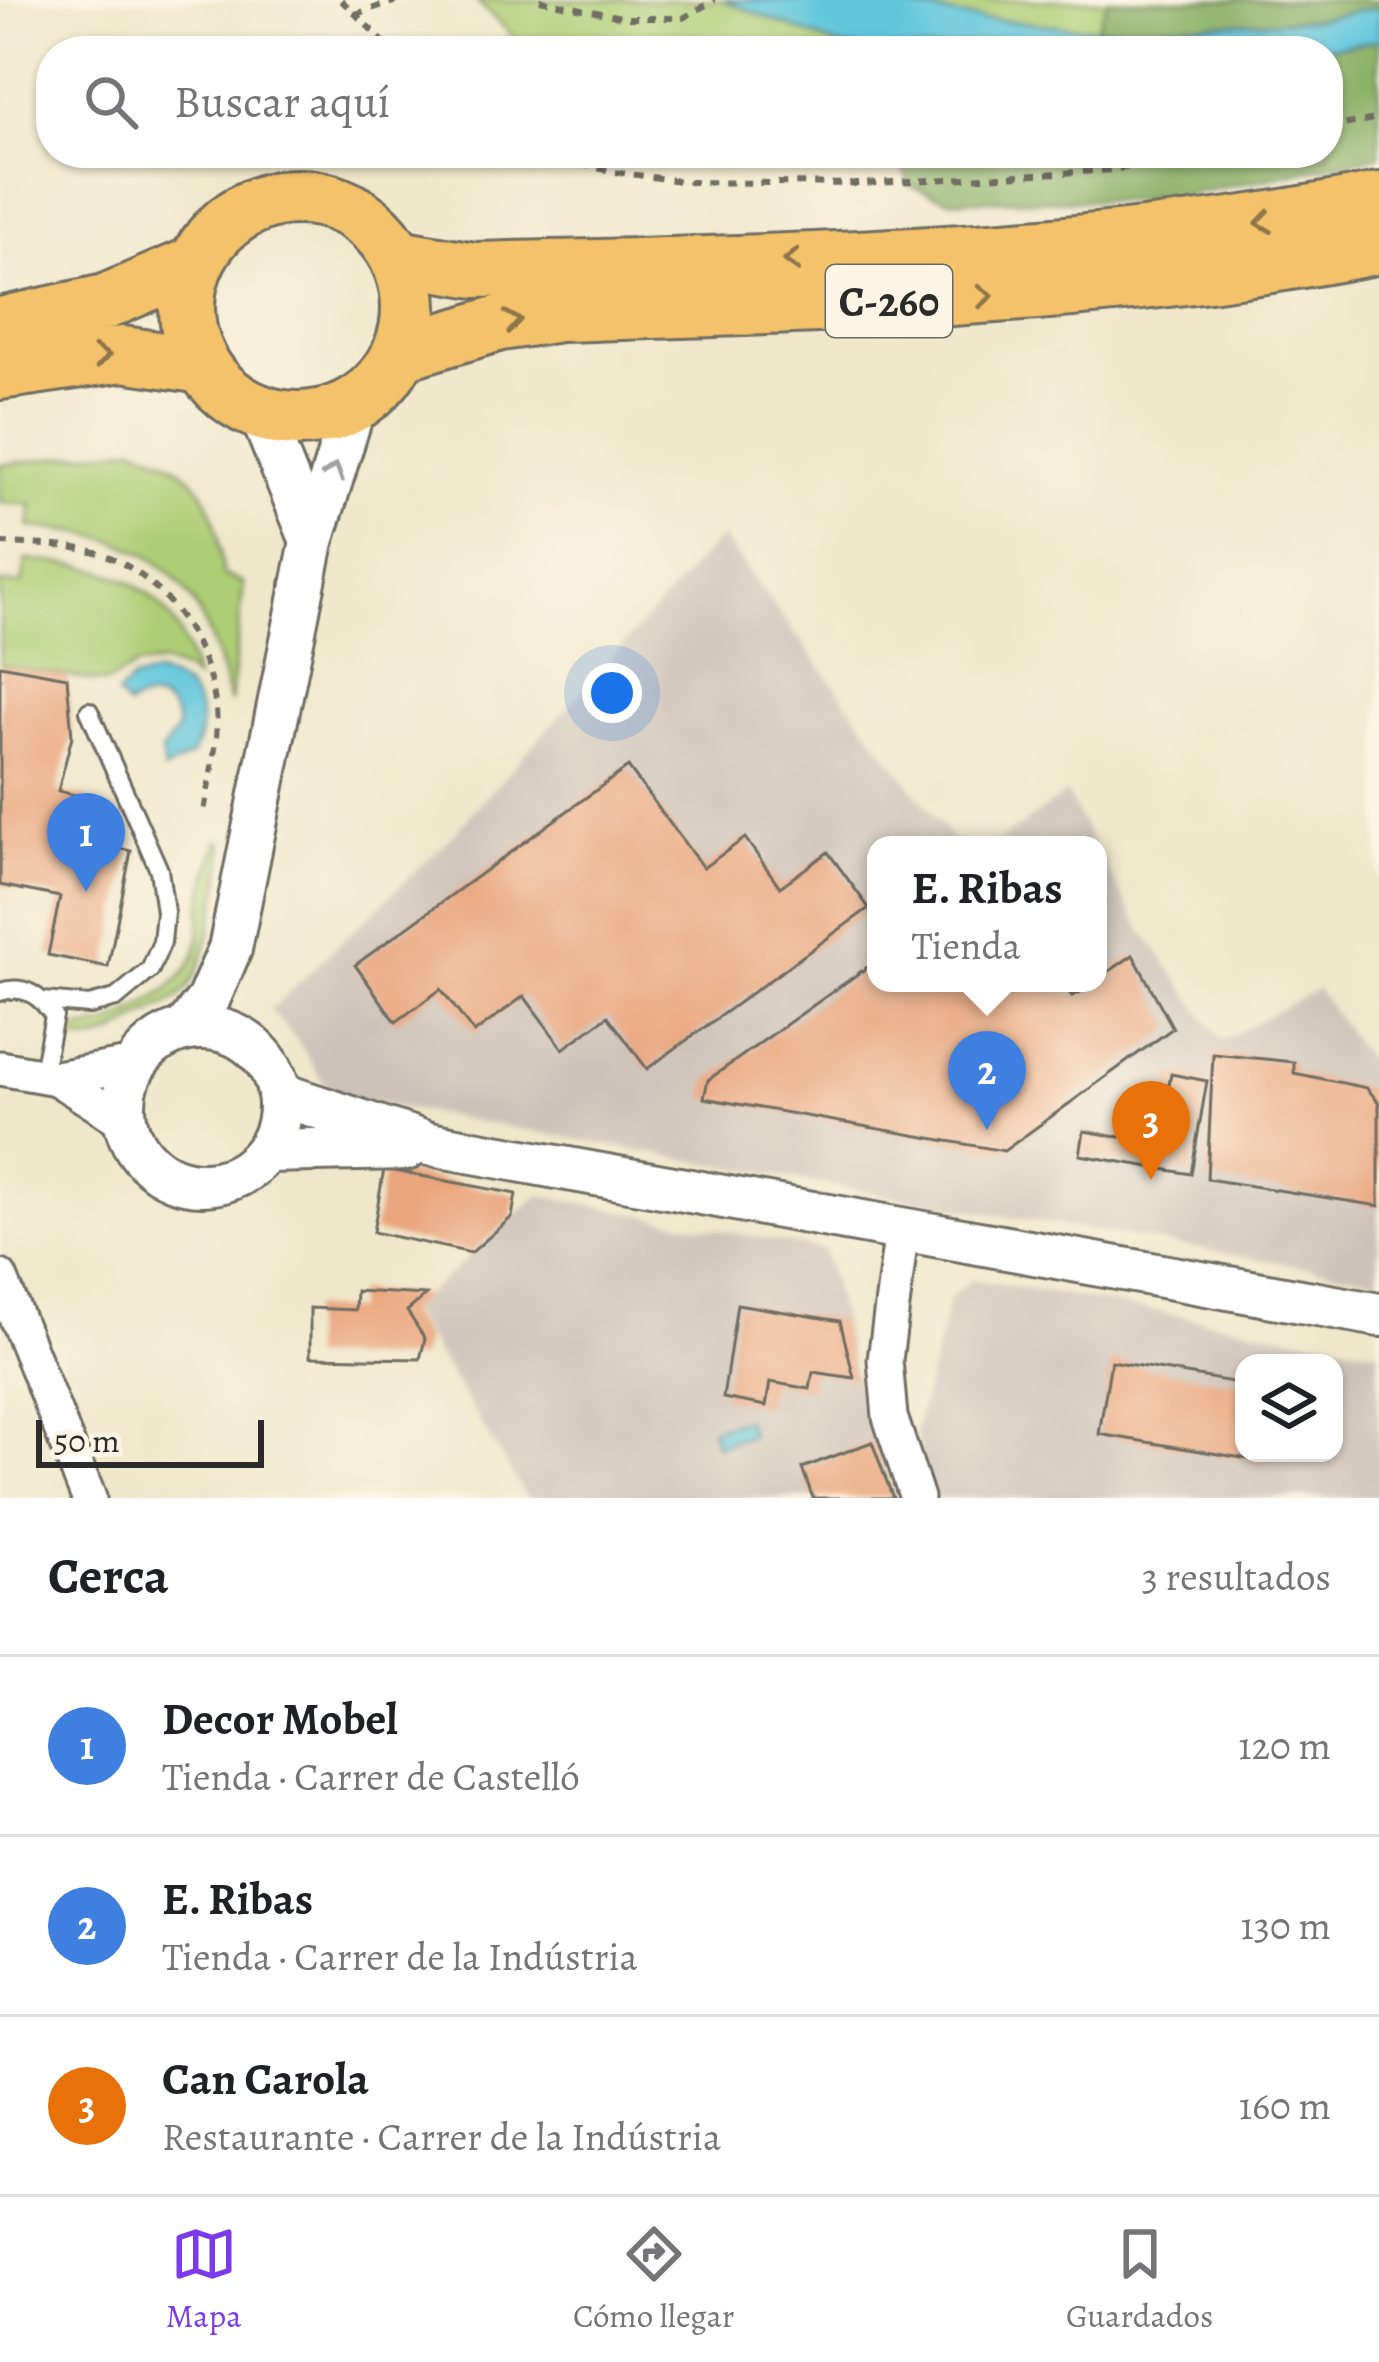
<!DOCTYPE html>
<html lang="es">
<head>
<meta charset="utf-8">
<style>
	:root { --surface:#fff; --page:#f2f2f2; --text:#202124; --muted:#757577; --line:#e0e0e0; --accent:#7c3aed }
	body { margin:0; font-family:Alegreya,serif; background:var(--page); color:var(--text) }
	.controls { position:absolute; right:36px; bottom:36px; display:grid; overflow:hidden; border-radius:24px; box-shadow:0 3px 9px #0004 }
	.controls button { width:108px; height:108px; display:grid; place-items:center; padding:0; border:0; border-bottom:3px solid var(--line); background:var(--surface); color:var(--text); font:60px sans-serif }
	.scale { position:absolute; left:36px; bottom:30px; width:228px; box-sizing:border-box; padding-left:12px; border:6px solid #2b2b2b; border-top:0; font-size:33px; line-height:42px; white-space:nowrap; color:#2b2b2b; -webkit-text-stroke:9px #fcf5e5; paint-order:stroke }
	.you { position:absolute; left:612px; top:693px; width:42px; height:42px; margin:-30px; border:9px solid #fff; border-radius:50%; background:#1a73e8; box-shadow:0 0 0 18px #1a73e833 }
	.badge { display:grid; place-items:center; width:78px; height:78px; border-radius:50%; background:var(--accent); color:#fff; font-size:39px; font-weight:700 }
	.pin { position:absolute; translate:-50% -99px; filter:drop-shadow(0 3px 6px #0008) }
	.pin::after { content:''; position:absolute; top:63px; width:42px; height:36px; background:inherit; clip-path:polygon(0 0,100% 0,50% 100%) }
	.popup { position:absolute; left:867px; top:836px; width:240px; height:156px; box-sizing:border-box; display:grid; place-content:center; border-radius:24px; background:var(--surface); filter:drop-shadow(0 3px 9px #0005); font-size:39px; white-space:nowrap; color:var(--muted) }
	.popup b { font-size:45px; color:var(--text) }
	.popup::after { content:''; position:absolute; left:50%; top:100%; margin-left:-24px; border:24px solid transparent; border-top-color:var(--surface) }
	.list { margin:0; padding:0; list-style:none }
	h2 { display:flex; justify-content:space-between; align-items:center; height:156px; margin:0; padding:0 48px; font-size:51px }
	h2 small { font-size:39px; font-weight:400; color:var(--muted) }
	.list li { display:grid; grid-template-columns:78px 1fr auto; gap:36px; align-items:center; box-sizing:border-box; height:180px; padding:0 48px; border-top:3px solid var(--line) }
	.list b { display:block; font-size:45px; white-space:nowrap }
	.list p { margin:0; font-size:39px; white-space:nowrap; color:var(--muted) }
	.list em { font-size:39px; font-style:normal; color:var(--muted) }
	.icon { flex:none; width:66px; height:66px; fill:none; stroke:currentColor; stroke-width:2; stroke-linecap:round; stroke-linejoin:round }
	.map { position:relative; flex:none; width:1379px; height:1498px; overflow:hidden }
	.search { position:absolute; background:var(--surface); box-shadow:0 3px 9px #0004; left:36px; right:36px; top:36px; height:132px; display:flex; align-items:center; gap:30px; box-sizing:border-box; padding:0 42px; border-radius:48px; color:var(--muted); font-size:45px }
	.sheet { height:696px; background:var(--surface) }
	nav { display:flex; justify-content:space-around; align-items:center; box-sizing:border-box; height:168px; border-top:3px solid var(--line); background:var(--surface); font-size:33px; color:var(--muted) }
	nav a { display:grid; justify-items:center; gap:6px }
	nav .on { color:var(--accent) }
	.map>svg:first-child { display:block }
</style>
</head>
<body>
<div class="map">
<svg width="1379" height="1498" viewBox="0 0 1379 1498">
	<rect width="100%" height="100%" fill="#fcf5e5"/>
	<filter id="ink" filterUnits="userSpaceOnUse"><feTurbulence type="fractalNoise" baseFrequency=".00833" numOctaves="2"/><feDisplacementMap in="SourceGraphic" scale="24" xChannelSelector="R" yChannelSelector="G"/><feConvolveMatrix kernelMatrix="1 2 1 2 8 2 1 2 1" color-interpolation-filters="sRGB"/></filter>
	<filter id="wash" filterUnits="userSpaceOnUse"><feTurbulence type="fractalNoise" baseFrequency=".004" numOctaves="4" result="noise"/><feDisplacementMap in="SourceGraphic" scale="48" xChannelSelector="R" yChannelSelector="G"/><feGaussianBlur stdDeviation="2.7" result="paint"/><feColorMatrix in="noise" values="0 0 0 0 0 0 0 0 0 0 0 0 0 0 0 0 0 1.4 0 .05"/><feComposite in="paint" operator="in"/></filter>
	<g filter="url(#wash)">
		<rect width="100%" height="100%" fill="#efe7ca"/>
		<g fill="#cdc2b9" fill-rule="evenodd">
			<polygon points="721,536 956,845 876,845 876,983 1098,983 1098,852 1134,918 1222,1041 1317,989 1379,1077 1379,1279 951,1207 331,1095 297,1040 270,1010 445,843"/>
			<polygon points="1066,793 1094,845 994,845"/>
			<polygon points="539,1195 824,1250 863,1408 896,1498 527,1498 409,1310"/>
			<path d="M971,1279L1379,1351V1498H929L915,1431L950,1298ZM1244,1363H1334V1453H1244Z"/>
		</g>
		<g fill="#adcd75" stroke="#6c7c50" stroke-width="3">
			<polygon points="476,0 723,0 834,44 863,51 528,51"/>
			<polygon points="869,0 1108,0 1097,29 963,17"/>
			<path d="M135,447C207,471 216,506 223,575L244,583L230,703C200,577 161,536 29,527L32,505L0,503V465Z"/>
			<path d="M26,560C115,566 174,583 195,679L185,671L162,663L137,666L106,683L0,665V583L22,584Z"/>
			<path d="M219,841L223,844C225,876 207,966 186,990C173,1005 147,1012 130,1024C112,1036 90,1047 69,1037L68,1032C83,1025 98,1030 113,1022C140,1008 179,988 193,959C201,943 200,922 202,904C204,884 212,860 219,841Z"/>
		</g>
		<g fill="#8ab066" stroke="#5a6e48" stroke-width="3">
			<polygon points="1108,0 1379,0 1379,7 1313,20 1097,29"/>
			<polygon points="1379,40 1379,156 1156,201 950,200 911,186 902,167 904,153 1328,153 1328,51 1302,51"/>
		</g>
		<g fill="#5fc6dc" stroke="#457884" stroke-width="3">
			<polygon points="723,0 869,0 963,17 1097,29 1313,20 1379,7 1379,40 1302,51 863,51 834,44"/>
			<path d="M155,674C197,680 212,721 191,756L164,771L161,752L177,731C177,702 152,689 128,707L117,695L133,680Z"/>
			<polygon points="745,1419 751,1435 716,1446 711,1429"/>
		</g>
		<g id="blocks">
			<g fill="#e9a57d">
				<polygon points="0,665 67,677 72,736 58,791 87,798 77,838 131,851 108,967 48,955 60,897 0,885"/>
				<polygon points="628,767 703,868 745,838 780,887 828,852 869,908 647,1069 608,1016 563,1049 524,996 474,1033 441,989 396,1022 355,965"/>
				<polygon points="1133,955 1173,1028 1004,1151 704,1098 708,1080 876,961 876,983 1062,983 1072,996 1098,983 1098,979"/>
				<polygon points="1213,1054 1294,1062 1294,1073 1367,1088 1379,1103 1379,1206 1207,1179"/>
				<polygon points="1171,1074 1207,1081 1191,1174 1080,1155 1084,1131 1120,1137 1123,1116 1162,1123"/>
				<polygon points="384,1169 516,1194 512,1217 471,1253 373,1232"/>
				<polygon points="356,1291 426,1295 407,1311 425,1339 420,1359 310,1357 310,1308 355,1310"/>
				<polygon points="737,1304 840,1321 854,1378 813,1372 810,1389 770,1382 766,1406 723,1398"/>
				<polygon points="1111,1361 1244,1384 1244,1453 1267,1453 1266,1462 1099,1434"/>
				<polygon points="872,1442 893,1498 813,1498 802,1468"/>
			</g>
		</g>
	</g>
	<g filter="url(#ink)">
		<use href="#blocks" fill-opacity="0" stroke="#706d63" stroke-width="3"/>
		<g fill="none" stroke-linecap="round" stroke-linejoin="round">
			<g stroke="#706d63" stroke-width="22">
				<g id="service">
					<path d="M0,992C25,984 40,996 54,1016L42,1076"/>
					<polyline points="43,1001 89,1005 116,998 150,970 162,942 165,912 159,870 89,711"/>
				</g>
			</g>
			<g stroke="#706d63" stroke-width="39">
				<g id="minor">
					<polyline points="0,1068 56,1078 135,1064"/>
					<polyline points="56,1078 125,1122"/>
					<polyline points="902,1229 885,1360 890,1417 917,1498"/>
					<polyline points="0,1277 89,1498"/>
				</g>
			</g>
			<g stroke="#706d63" stroke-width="48">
				<g id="tertiary">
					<polyline points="260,412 312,541"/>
					<circle cx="202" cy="1106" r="78"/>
					<polyline points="184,1030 208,1000 230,949 312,541 355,403"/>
					<polyline points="279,1094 429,1144 1379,1315"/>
					<polyline points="266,1151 408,1148"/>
				</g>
			</g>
			<g stroke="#706d63" stroke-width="60">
				<g id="trunk">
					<circle cx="298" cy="308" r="111"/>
					<path d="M398,257L475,270C777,262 1082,259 1379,200"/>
					<polyline points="0,325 105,302 194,264"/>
					<path d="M400,353L500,323L559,314C833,305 1109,300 1379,246"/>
					<polyline points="0,372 123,354 203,366"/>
				</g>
			</g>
			<g stroke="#706d63" stroke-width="6" stroke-dasharray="9 9" stroke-linecap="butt">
				<polyline points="341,0 393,51"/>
				<polyline points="540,0 625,18 683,18 715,0"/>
				<polyline points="355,14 400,0"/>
				<polyline points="1328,128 1379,118"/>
				<polyline points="528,153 615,172 687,182 858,184 1113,170 1201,153"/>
				<path d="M0,543C30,544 84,545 110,557C167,583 205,641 215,702C221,738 209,777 204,813"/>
			</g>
			<use href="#service" stroke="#fff" stroke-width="16"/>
			<use href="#minor" stroke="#fff" stroke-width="33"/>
			<use href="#tertiary" stroke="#fff" stroke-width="42"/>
			<use href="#trunk" stroke="#f3c26a" stroke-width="54"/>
		</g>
		<defs><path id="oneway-chevron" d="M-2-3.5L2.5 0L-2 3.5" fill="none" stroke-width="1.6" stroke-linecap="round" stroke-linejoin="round" transform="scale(3)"/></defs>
		<g stroke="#8f764a">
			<use href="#oneway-chevron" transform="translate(1264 222) rotate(172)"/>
			<use href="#oneway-chevron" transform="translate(792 260) rotate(177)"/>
			<use href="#oneway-chevron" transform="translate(985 296) rotate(-4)"/>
			<use href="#oneway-chevron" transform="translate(513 321) rotate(-10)"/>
			<use href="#oneway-chevron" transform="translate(102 356) rotate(-6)"/>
		</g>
		<use stroke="#a0a0a0" href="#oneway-chevron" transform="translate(334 472) rotate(-73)"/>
	</g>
	<g text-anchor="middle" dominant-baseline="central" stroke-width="12" stroke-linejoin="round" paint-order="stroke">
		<rect fill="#fcf5e5" stroke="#6a6863" stroke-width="3" x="826" y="265" width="126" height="72" rx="9"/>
		<g font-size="42" font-weight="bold" fill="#2b2b2b">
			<text x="889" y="301">C-260</text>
		</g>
	</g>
</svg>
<div class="controls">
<button><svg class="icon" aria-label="layers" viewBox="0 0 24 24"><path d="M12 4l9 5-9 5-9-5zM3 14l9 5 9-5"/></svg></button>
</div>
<div class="scale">50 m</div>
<div class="you"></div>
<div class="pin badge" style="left:86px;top:892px;background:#3f7fe0">1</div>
<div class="pin badge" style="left:987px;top:1130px;background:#3f7fe0">2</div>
<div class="popup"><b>E. Ribas</b>Tienda</div>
<div class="pin badge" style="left:1151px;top:1180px;background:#e8710a">3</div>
<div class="search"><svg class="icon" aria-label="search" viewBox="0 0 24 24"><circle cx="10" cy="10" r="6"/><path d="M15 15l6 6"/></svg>Buscar aquí</div>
</div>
<section class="sheet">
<h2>Cerca<small>3 resultados</small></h2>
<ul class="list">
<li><span class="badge" style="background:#3f7fe0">1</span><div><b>Decor Mobel</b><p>Tienda · Carrer de Castelló</p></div><em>120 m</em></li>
<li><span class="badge" style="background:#3f7fe0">2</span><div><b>E. Ribas</b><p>Tienda · Carrer de la Indústria</p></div><em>130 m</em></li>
<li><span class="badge" style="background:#e8710a">3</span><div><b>Can Carola</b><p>Restaurante · Carrer de la Indústria</p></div><em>160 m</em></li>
</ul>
</section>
<nav>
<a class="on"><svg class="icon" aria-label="map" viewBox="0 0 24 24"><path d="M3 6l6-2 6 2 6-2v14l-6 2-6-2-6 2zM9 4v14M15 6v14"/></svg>Mapa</a>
<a><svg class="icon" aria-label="directions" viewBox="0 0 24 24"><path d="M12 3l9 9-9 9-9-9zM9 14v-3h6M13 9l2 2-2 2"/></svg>Cómo llegar</a>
<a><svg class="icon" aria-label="saved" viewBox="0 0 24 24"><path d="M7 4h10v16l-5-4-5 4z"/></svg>Guardados</a>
</nav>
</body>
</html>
